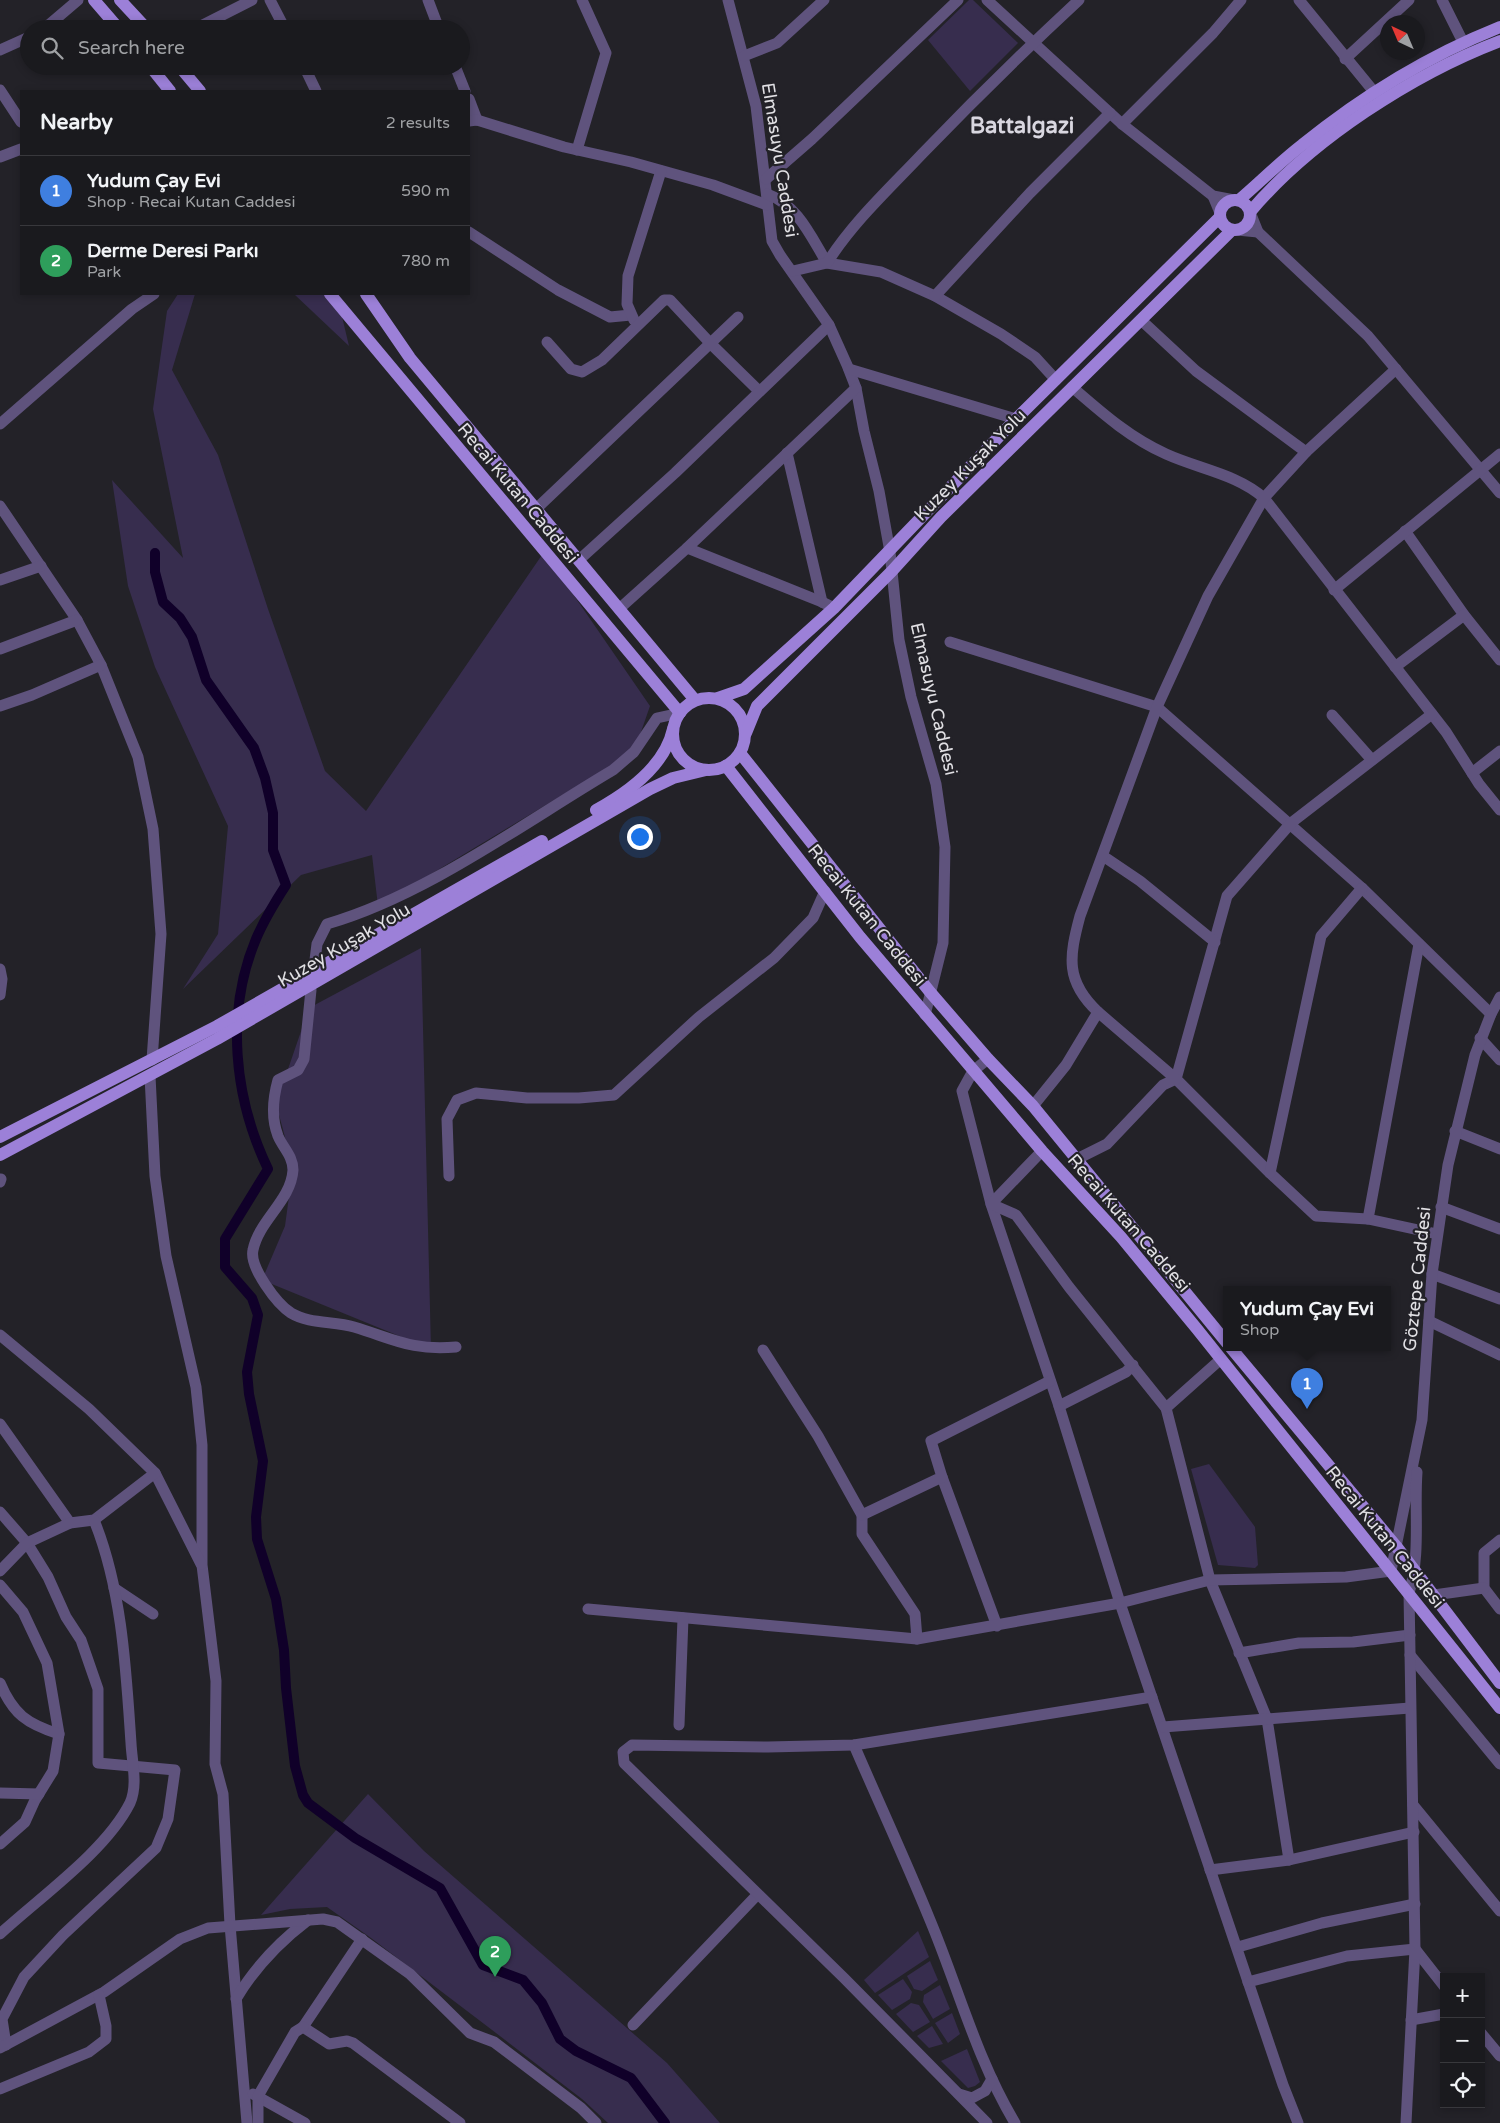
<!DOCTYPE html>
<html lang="en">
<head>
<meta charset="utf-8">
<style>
	:root { --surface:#1a1a1e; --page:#232327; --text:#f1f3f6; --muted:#9fa1a4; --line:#38383c; --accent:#0b8043 }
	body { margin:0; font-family:"Varela Round",sans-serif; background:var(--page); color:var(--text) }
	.controls { position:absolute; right:15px; bottom:15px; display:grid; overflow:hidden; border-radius:0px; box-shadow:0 2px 8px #0003 }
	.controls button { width:45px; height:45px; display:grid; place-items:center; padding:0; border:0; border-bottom:1px solid var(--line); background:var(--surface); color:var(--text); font:25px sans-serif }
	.compass { position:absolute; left:1380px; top:15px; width:45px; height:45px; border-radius:50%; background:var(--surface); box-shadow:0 2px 8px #0003; rotate:316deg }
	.you { position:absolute; left:639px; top:836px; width:18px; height:18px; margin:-12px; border:4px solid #fff; border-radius:50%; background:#1a73e8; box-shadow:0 0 0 8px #1a73e833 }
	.badge { display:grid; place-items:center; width:32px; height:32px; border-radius:50%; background:var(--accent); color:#fff; font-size:16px; font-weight:700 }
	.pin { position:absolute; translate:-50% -41px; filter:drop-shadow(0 1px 2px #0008) }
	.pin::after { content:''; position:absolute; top:26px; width:18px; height:15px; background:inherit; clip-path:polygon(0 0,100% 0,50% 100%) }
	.popup { position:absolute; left:1223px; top:1286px; width:168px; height:65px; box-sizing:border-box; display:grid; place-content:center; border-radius:0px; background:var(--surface); filter:drop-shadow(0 1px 4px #0005); font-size:16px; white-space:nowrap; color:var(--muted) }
	.popup b { font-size:19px; color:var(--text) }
	.popup::after { content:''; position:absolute; left:50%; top:100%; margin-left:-10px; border:10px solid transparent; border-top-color:var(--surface) }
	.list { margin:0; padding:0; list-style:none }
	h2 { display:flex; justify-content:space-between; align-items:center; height:65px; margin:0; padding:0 20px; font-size:21px }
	h2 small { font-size:16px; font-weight:400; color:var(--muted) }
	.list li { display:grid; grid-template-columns:32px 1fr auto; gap:15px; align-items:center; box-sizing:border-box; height:70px; padding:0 20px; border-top:1px solid var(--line) }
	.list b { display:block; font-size:19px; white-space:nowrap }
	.list p { margin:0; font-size:16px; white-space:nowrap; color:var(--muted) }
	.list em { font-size:16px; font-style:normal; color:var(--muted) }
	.icon { flex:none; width:28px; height:28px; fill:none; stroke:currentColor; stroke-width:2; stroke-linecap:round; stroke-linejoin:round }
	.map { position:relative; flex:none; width:1500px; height:2123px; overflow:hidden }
	.search { position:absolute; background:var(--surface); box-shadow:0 2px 8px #0003; left:20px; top:20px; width:450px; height:55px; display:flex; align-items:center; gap:12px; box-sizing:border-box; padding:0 18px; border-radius:28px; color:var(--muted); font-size:19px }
	.panel { position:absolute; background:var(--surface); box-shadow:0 2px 8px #0003; left:20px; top:90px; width:450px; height:205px; border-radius:0px }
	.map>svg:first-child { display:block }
</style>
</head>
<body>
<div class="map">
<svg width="1500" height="2123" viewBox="0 0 1500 2123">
	<rect width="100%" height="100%" fill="#232228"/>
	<g fill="#372d4e">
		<polygon points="969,0 973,0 1018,43 970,91 928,40"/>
		<polygon points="178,294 195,294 172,370 218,455 268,609 325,771 366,811 544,552 650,706 634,752 378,906 372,855 301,875 183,989 218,934 228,826 155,667 128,586 112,480 183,558 153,409 167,311"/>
		<polygon points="294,294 328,294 339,304 349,346"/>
		<polygon points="421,948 431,1349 262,1280 285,1226 293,1167 274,1096 286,1075 309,1008"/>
		<polygon points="1209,1464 1255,1527 1258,1565 1255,1568 1218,1565 1191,1469"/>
		<polygon points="368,1794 424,1851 667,2063 720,2123 608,2123 582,2099 496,2033 371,1938 327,1907 290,1909 261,1915"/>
		<polygon points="918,1931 929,1957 875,1993 864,1980"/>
		<polygon points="930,1961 938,1980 922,1991 914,1989 907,1976"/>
		<polygon points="903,1979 912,1992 910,1999 892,2010 878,1995"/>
		<polygon points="940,1985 950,2009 933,2019 923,2002 924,1995"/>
		<polygon points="911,2003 919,2005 930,2022 913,2032 896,2014"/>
		<polygon points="952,2013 960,2034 948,2043 935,2023"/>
		<polygon points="932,2026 943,2044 929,2048 917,2036"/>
		<polygon points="967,2049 980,2082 975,2086 968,2088 941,2061"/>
	</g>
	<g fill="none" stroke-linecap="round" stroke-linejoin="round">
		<path stroke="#100029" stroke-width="10" d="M155,553V572L163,602L180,618L192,637L206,680L254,748L265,778L273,813V850L286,885C275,902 264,920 256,939C225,1013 234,1098 268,1169L225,1239V1267L252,1298L258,1315L247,1372L249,1394L263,1461L256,1517L257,1539L276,1599L284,1650L286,1688L295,1766L303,1795L308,1803L355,1838L440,1888L483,1965L523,1980L542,2003L560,2039L576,2051L631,2078L665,2123"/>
		<g stroke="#5f537d" stroke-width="11">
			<polyline points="270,0 285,29"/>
			<polyline points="428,0 439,29"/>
			<polyline points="728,0 756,106 772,241 780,255 829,325 847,365 856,388 864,431 879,491 890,552 899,640 911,697 936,784 945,847 943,943 925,1015"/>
			<polyline points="987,0 1122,124 1213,196 1234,200"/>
			<polyline points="1299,0 1375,93"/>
			<polyline points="1442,0 1463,42"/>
			<polyline points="44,29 78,0"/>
			<polyline points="195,29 252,0"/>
			<polyline points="0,50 29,37"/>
			<polyline points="744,56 777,43 824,0"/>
			<polyline points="1345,59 1409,0"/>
			<polyline points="304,66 316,91"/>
			<polyline points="455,66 465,91"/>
			<polyline points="0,90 21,122"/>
			<polyline points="469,99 477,120"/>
			<polyline points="469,121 477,120 564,147 631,162 713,185 767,205"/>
			<polyline points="1122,124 1213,33 1241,0"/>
			<polyline points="577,150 606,53 582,0"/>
			<polyline points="0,157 21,149"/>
			<polyline points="766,179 812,139 958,0"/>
			<path d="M767,194C798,205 811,237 827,263L881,272L935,296L1001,334L1035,357L1056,380"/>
			<polyline points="1213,196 1220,213"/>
			<polyline points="1250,212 1258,232 1368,336 1500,493"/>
			<polyline points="1237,230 1258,232"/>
			<polyline points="469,232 558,290 610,317 631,315"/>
			<path d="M793,271L827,263C853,222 889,189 922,154C973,101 1025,50 1079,0"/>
			<polyline points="935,296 1030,193 1110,113"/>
			<polyline points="634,320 627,304 628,276 661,171"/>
			<polyline points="547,342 571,369 582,372 602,360 664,300 670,300 711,344 759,391"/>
			<polyline points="849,369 1016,419"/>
			<path d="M1072,387C1102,413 1130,438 1166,454C1199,469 1237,474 1264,498L1446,732L1479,784L1500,810"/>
			<polyline points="0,424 132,309 154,294"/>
			<polyline points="1306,452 1396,369"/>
			<polyline points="787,453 822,602"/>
			<polyline points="0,506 77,620 101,665 138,757 153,829 161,934 152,1060"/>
			<polyline points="536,509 738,317"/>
			<polyline points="1405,531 1464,615 1500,660"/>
			<polyline points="687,548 822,602 834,608"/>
			<polyline points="579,560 675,473 829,325"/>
			<polyline points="0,580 41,566"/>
			<polyline points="1334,590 1500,454"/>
			<polyline points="619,609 687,548 856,388"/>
			<polyline points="950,642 1157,707 1362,888 1491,1014"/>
			<polyline points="0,649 77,620"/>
			<polyline points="1395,667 1464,615"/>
			<polyline points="0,706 32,695 101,665"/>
			<polyline points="1432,714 1291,823 1227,896 1176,1079 1270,1173 1316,1216 1368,1219 1437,1234"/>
			<polyline points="1332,715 1372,760"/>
			<polyline points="1472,773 1500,751"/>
			<polyline points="1103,856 1140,881 1215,942"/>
			<path d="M314,968L317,944L327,924C425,896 525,822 613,770L634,752L657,718L680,713"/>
			<polyline points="0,969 2,979 0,995"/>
			<path d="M311,990L304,1059L298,1070L278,1080C273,1098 271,1118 278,1136C283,1148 293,1156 293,1170C291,1201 259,1220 253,1250C249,1267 277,1304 291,1313C309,1324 334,1321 354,1327C394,1339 412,1351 456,1347"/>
			<path d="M1098,1012C1065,981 1069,957 1080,916L1157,707L1208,596L1264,498L1306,452L1196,371L1141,320"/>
			<polyline points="1480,1038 1500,1060"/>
			<polyline points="988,1059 973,1071 962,1091 991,1204 1058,1403 1120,1603 1283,2085 1298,2123"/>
			<polyline points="150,1076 155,1176 166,1256 196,1387 202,1445 202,1565 216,1681 215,1764 223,1794 230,1925 247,2123"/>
			<polyline points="1033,1106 1066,1065 1098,1012 1176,1079 1163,1085 1107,1144 1075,1160"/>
			<polyline points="1455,1131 1500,1149"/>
			<polyline points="1042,1151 991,1204 1016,1215 1069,1287 1166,1408 1210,1580 1267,1719 1289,1860"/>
			<polyline points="1270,1173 1321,936 1362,888"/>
			<polyline points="449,1176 447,1119 457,1100 476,1093 527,1098 579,1098 614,1095 699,1017 774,958 813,918 825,891"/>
			<polyline points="0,1182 1,1179"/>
			<polyline points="1441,1207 1500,1229"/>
			<polyline points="1368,1219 1419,944"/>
			<polyline points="1432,1274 1500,1299"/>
			<polyline points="1429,1321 1500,1355"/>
			<polyline points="0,1335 89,1409 155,1473 201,1564"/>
			<polyline points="763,1350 818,1436 862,1515 862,1534 915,1614 917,1639"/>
			<polyline points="1059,1406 1126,1372 1133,1365"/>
			<polyline points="1166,1408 1221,1359"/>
			<polyline points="0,1424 70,1523"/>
			<polyline points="942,1477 997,1626"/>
			<polyline points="0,1512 27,1543 48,1577 66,1617 81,1640 98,1689 98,1763 175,1770 168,1819 156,1848 63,1935 24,1977 2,2019 6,2045"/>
			<polyline points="862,1515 942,1477 931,1441 1050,1381"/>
			<polyline points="1500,1540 1484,1553 1484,1588 1500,1609"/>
			<polyline points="0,1571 27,1543 70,1523 94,1520 155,1473"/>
			<polyline points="0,1585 23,1612 47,1663 59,1734 53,1771 35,1800 25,1822 0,1844"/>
			<polyline points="114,1588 153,1614"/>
			<polyline points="1434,1595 1484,1588"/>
			<polyline points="588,1609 917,1639 1120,1603 1210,1580 1346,1577 1391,1571 1422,1420 1432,1274 1448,1165 1475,1055 1491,1014 1500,997"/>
			<polyline points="1239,1653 1299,1643 1353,1642 1410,1635"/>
			<polyline points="1410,1655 1500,1764"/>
			<path d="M0,1683C13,1714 27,1724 59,1734"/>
			<polyline points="679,1725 683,1618"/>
			<polyline points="1163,1727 1410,1708"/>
			<path d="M854,1745C879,1803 906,1861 930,1920C958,1987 977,2060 1015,2123"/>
			<polyline points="0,1793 39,1794"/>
			<polyline points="1413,1805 1500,1911"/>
			<polyline points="1210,1870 1289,1860 1414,1832"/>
			<path d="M0,1934C40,1897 106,1851 130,1803C138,1785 132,1763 131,1743C126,1669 122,1589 94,1520"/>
			<polyline points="362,1939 303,2027 329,2044 347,2041 353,2043 460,2123"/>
			<polyline points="1238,1947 1322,1923 1415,1904"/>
			<polyline points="1248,1982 1347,1956 1415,1949 1444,1986"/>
			<path d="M236,1999C255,1967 279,1942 308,1920"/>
			<polyline points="1411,2020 1444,2014"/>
			<polyline points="633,2025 757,1895"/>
			<polyline points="1481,2033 1500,2056"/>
			<polyline points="0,2048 104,1992 180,1939 208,1928 323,1919 337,1922 410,1974 470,2033 494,2042 581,2108 596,2123"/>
			<polyline points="0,2089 89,2052 106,2039 106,2026 99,1995"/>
			<polyline points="253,2094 305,2123"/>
			<polyline points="959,2094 972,2098 985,2091 992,2079"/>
			<polyline points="258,2123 258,2096 295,2032 303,2027"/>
			<polyline points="987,2123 844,1978 624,1763 623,1752 632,1745 768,1747 854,1745 1152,1697"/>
			<path d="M1406,2123L1415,1949L1409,1593C1421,1554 1414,1512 1417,1472"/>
		</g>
		<g stroke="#9c80d8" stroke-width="12">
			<polyline points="94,0 119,29"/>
			<polyline points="120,0 147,29"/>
			<polyline points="150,66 170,91"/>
			<polyline points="179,66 200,91"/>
			<circle cx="1235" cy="215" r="15"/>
			<path d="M1239,200C1260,182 1280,162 1302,145C1361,97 1430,55 1500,27"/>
			<path d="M1250,212C1311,140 1413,74 1500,41"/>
			<polyline points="330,294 680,713"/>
			<polyline points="366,294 410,358 695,700"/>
			<circle cx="709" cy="734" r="36"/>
			<polyline points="718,698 744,689 834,608 1016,419 1220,217"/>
			<polyline points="746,733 757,706 892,571 941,517 1232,230"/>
			<polyline points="740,753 930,992 988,1059 1033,1106 1227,1343"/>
			<polyline points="726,766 860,937 1042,1151 1121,1237 1197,1329 1500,1708"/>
			<path d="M596,810C627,793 665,766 673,729"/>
			<polyline points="0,1137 217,1026 542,841"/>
			<polyline points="0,1155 217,1039 650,789 673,778 706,770"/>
			<polyline points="1231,1348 1396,1546 1500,1683"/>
		</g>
	</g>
	<g text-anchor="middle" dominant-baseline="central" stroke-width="4.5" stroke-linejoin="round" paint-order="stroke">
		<g font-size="18" fill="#e1e0e4" stroke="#232228">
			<text transform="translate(780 160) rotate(81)">Elmasuyu Caddesi</text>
			<text transform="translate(970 465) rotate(-45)">Kuzey Kuşak Yolu</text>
			<text transform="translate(518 493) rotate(50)">Recai Kutan Caddesi</text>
			<text transform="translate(934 699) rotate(77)">Elmasuyu Caddesi</text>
			<text transform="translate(867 915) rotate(51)">Recai Kutan Caddesi</text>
			<text transform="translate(344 945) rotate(-30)">Kuzey Kuşak Yolu</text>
			<text transform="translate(1129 1223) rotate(49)">Recai Kutan Caddesi</text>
			<text transform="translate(1417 1279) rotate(-84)">Göztepe Caddesi</text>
			<text transform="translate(1385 1537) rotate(51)">Recai Kutan Caddesi</text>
		</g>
		<g font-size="22" font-weight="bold" fill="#d9d7e0" stroke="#232228">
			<text x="1022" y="126">Battalgazi</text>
		</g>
	</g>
</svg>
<div class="controls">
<button>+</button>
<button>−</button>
<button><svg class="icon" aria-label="locate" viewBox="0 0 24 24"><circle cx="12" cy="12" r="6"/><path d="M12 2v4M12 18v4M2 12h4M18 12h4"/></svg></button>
</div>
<svg class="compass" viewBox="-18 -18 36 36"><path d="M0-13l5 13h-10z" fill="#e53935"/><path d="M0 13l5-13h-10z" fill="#9fa1a4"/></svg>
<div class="you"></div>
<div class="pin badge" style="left:1307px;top:1409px;background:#3f7fe0">1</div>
<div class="popup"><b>Yudum Çay Evi</b>Shop</div>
<div class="pin badge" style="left:495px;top:1977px;background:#2e9e5b">2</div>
<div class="search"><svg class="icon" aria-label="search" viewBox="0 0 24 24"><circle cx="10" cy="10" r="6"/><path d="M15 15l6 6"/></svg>Search here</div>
<section class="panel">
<h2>Nearby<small>2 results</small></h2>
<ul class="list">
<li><span class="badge" style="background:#3f7fe0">1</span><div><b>Yudum Çay Evi</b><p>Shop · Recai Kutan Caddesi</p></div><em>590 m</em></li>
<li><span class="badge" style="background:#2e9e5b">2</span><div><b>Derme Deresi Parkı</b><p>Park</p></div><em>780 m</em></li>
</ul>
</section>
</div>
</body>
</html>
